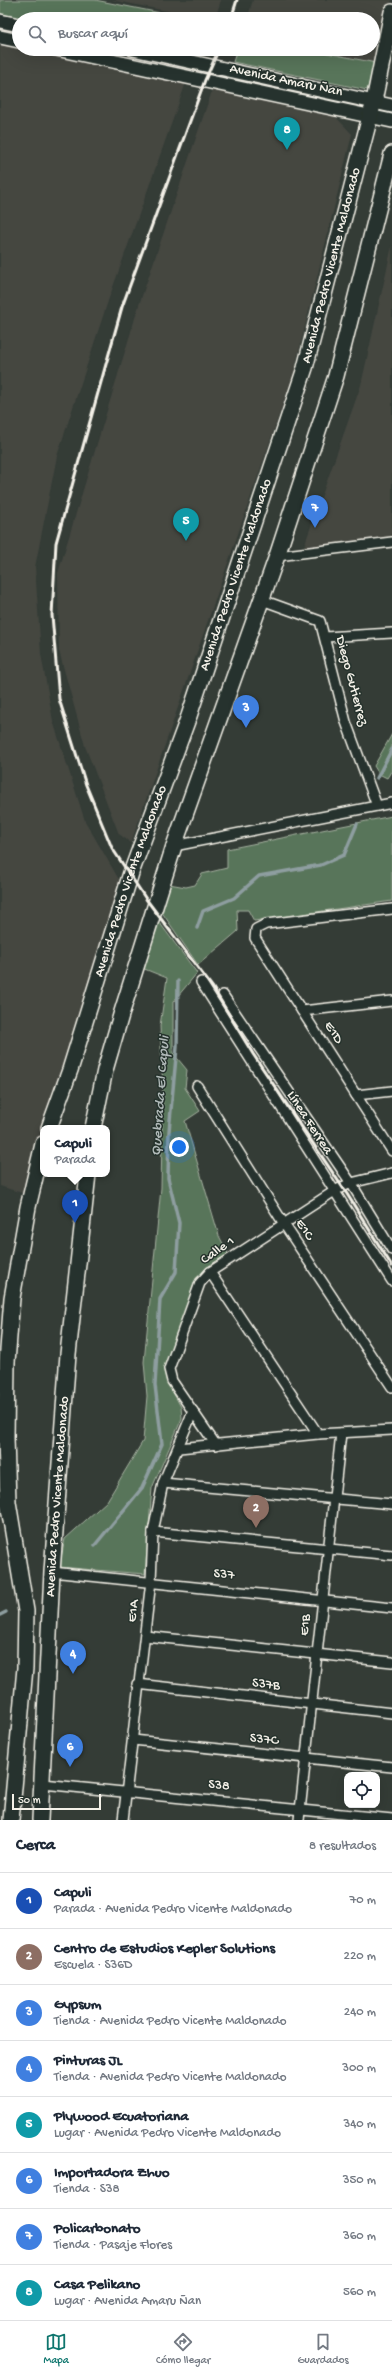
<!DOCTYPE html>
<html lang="es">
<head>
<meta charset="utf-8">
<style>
	:root { --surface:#fff; --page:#f2f2f3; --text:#1f2937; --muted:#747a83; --line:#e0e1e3; --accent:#0f766e }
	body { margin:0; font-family:"Gochi Hand",sans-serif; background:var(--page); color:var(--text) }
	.controls { position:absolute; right:12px; bottom:12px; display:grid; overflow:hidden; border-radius:8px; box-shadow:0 4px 16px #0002 }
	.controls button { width:36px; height:36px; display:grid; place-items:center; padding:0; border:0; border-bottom:1px solid var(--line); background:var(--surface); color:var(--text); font:20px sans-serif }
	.scale { position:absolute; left:12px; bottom:10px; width:89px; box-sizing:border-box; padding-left:4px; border:2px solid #f4f1e8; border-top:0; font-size:11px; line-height:14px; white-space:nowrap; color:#f4f1e8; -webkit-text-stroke:3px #26332d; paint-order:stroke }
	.you { position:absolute; left:179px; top:1147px; width:14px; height:14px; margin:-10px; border:3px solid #fff; border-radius:50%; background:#1a73e8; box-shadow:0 0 0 6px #1a73e833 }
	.badge { display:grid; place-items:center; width:26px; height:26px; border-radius:50%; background:var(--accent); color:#fff; font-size:13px; font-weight:700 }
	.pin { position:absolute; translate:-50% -33px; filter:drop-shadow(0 1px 2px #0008) }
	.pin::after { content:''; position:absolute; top:21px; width:14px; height:12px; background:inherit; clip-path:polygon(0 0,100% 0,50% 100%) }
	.popup { position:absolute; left:40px; top:1125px; width:70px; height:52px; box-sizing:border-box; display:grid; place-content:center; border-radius:8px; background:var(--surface); filter:drop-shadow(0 1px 3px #0005); font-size:13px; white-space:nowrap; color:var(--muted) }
	.popup b { font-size:15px; color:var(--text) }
	.popup::after { content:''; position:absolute; left:50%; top:100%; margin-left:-8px; border:8px solid transparent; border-top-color:var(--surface) }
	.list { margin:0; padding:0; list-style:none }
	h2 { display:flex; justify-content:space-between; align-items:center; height:52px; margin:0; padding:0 16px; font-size:17px }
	h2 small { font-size:13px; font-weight:400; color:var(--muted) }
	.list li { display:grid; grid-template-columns:26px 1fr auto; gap:12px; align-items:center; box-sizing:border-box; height:56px; padding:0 16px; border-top:1px solid var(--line) }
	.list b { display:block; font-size:15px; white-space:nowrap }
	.list p { margin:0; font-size:13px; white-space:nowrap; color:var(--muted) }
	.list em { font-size:13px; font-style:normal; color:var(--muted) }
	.icon { flex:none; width:22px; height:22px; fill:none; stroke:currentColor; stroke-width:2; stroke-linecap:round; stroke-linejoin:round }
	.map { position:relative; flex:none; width:392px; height:1820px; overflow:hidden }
	.search { position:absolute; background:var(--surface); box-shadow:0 4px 16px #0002; left:12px; right:12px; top:12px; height:44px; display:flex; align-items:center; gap:10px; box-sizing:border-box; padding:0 14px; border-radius:22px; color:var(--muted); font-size:15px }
	.sheet { height:500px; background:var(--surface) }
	nav { display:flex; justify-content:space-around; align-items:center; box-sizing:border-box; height:56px; border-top:1px solid var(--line); background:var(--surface); font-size:11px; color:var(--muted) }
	nav a { display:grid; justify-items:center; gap:2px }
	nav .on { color:var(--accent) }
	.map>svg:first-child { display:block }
</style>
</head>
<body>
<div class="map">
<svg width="392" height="1820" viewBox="0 0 392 1820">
	<rect width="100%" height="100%" fill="#343c36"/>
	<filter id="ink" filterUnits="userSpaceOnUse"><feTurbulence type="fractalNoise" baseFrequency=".025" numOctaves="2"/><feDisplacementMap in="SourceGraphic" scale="8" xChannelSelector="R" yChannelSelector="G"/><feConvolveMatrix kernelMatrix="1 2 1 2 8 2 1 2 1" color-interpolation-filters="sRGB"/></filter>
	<g filter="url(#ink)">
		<g fill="#454741">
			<polygon points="112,0 221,0 215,19 206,19"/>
			<polygon points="253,0 392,0 376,63 307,49 373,49 373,19 247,19"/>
			<polygon points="0,42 19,46 19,49 37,49 188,77 108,301 57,456 35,567 41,654 53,721 85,821 121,883 102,937 45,1128 43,1128 43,1135 25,1194 0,1186"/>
			<polygon points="215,82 331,112 352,134 294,372 131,843 119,834 85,746 59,651 58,573 139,305"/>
			<polygon points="392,246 392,537 303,549 361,385"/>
		</g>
		<g fill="#59745a" stroke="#a6b2a1">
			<polygon points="0,0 95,0 191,19 25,19 0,14"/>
			<polygon points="172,49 198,49 195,54"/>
			<polygon points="237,49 307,49 376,63 367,90 233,62"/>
			<polygon points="392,734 392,770 387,778 379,774 374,766"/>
			<polygon points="392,816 392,901 254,921 248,910 237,910 238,931 198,965 161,911 169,884 186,887 195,885 202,874 227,868 227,849"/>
			<polygon points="156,918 197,973 173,1002 173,1053 187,1070 185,1088 200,1111 185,1121 219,1236 229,1255 196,1278 167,1364 168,1383 181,1407 182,1418 152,1488 145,1574 59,1567 65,1539 107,1501 143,1441 147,1396 144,1362 161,1188 163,1090 160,1026 167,978 142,968"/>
		</g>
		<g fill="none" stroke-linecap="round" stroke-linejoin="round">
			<g stroke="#8e9ea0" stroke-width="3.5">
				<polyline points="377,778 392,749"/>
				<polyline points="197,928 203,911 234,898 259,876 321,865 344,855 357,824"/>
				<polyline points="95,1545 142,1488 162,1444 155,1385 160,1299 176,1272 179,1223 168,1178 169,1131 177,1047 178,981"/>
				<polyline points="0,1615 6,1612"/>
			</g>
			<g stroke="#f4f1e8" stroke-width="12">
				<g id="minor">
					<polyline points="277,556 392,542"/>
					<polyline points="262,600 320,621 346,722 377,806"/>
					<polyline points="325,637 392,633"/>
					<polyline points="174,846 392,803"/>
					<polyline points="392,909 266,924 256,929 255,938 392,1151"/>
					<polyline points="201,982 392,1281"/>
					<polyline points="223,995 351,1183 392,1250"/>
					<polyline points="302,1011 392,1001"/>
					<polyline points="197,1086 284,1224 392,1387"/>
					<polyline points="356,1095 392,1091"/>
					<polyline points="210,1272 318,1434"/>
					<polyline points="216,1445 172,1381 169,1369 200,1283 210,1272 336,1190 351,1183 392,1173"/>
					<polyline points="179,1448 318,1434 392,1430"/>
					<polyline points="163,1483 392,1504"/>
					<polyline points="153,1532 392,1555"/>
					<polyline points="52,1572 392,1608"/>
					<polyline points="145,1636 392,1662"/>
					<polyline points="137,1684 392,1713"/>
					<polyline points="133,1740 392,1767"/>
					<polyline points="43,1784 392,1819"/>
					<polyline points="123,1820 151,1581 153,1532 163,1483 193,1411"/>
					<polyline points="299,1820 341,1433"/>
				</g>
			</g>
			<g stroke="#f4f1e8" stroke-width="16">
				<g id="secondary">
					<polyline points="0,21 19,25"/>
					<polyline points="0,37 19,41"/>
					<polyline points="56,49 392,121"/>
					<polyline points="133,49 392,106"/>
				</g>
			</g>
			<g stroke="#f4f1e8" stroke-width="18">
				<g id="primary">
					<path id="s1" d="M49,1128L70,1070L131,873L189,716L305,368L374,101L392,12"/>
					<polyline points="93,1128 105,1070 121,1015 174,846 277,556 336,376 392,154"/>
					<polyline points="11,1820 25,1668 26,1611 8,1502 6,1438 7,1362 12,1298 28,1207 43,1144"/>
					<path id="s2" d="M40,1820L52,1572L68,1354L88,1174"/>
				</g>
			</g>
			<use href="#minor" stroke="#26332d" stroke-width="9"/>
			<use href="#secondary" stroke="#26332d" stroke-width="13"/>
			<use href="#primary" stroke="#26332d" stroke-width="15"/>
			<g stroke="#f4f1e8" stroke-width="3">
				<polyline points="231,19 237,0"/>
				<polyline points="219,49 205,80 122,307 56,543 52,615 59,699 86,785 112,848 146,899 213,988 253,1054 347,1194 392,1266"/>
			</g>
		</g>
	</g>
	<g text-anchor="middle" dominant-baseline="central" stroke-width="3" stroke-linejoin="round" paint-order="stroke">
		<g font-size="14" fill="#f4f1e8" stroke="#26332d">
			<text transform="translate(286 81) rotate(12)">Avenida Amaru Ñan</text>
			<text stroke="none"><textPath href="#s1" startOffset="908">Avenida Pedro Vicente Maldonado</textPath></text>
			<text stroke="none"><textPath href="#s1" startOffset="584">Avenida Pedro Vicente Maldonado</textPath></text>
			<text transform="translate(351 681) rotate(75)">Diego Gutierrez</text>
			<text stroke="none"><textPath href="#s1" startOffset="260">Avenida Pedro Vicente Maldonado</textPath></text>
			<text transform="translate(333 1033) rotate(57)">E1D</text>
			<text transform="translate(309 1123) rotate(57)">Línea Ferrea</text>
			<text transform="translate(304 1230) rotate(56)">E1C</text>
			<text transform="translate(218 1251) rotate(-35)">Calle 1</text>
			<text stroke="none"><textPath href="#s2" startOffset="324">Avenida Pedro Vicente Maldonado</textPath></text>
			<text transform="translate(224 1575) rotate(6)">S37</text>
			<text transform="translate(134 1611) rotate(-83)">E1A</text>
			<text transform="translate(306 1625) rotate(-84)">E1B</text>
			<text transform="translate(266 1685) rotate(7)">S37B</text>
			<text transform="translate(264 1740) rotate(6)">S37C</text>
			<text transform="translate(219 1786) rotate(6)">S38</text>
		</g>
		<g font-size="15" font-style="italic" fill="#b0b9b8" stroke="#26332d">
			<text transform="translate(161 1096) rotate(-86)">Quebrada El Capuli</text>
		</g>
	</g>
</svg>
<div class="controls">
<button><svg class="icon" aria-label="locate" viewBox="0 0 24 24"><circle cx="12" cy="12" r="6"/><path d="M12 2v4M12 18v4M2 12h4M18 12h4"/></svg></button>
</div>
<div class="scale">50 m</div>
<div class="you"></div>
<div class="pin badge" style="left:75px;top:1223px;background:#1a4fb4">1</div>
<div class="popup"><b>Capuli</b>Parada</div>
<div class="pin badge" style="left:256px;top:1528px;background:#8d6e63">2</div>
<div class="pin badge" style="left:246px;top:728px;background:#3f7fe0">3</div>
<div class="pin badge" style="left:73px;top:1674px;background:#3f7fe0">4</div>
<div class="pin badge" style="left:186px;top:541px;background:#0f9aa8">5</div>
<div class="pin badge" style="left:70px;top:1767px;background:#3f7fe0">6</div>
<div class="pin badge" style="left:315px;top:528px;background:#3f7fe0">7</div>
<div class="pin badge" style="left:287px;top:150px;background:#0f9aa8">8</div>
<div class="search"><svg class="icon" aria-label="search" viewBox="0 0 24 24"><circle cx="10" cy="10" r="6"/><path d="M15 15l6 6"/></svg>Buscar aquí</div>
</div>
<section class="sheet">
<h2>Cerca<small>8 resultados</small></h2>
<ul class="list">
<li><span class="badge" style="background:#1a4fb4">1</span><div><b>Capuli</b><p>Parada · Avenida Pedro Vicente Maldonado</p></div><em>70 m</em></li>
<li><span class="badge" style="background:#8d6e63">2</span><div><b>Centro de Estudios Kepler Solutions</b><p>Escuela · S36D</p></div><em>220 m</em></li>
<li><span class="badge" style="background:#3f7fe0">3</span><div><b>Gypsum</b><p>Tienda · Avenida Pedro Vicente Maldonado</p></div><em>240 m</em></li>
<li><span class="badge" style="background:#3f7fe0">4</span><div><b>Pinturas JL</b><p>Tienda · Avenida Pedro Vicente Maldonado</p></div><em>300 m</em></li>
<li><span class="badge" style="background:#0f9aa8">5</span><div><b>Plywood Ecuatoriana</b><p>Lugar · Avenida Pedro Vicente Maldonado</p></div><em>340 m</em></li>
<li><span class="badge" style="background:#3f7fe0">6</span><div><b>Importadora Zhuo</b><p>Tienda · S38</p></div><em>350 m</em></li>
<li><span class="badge" style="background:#3f7fe0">7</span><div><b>Policarbonato</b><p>Tienda · Pasaje Flores</p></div><em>360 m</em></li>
<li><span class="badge" style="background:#0f9aa8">8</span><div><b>Casa Pelikano</b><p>Lugar · Avenida Amaru Ñan</p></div><em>560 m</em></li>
</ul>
</section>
<nav>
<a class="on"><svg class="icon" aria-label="map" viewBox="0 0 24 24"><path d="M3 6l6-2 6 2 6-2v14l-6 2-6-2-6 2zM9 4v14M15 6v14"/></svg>Mapa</a>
<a><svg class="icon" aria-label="directions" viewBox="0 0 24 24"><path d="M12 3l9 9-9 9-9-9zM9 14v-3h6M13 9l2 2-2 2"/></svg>Cómo llegar</a>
<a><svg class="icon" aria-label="saved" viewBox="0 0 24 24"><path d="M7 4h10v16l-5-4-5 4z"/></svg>Guardados</a>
</nav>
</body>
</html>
